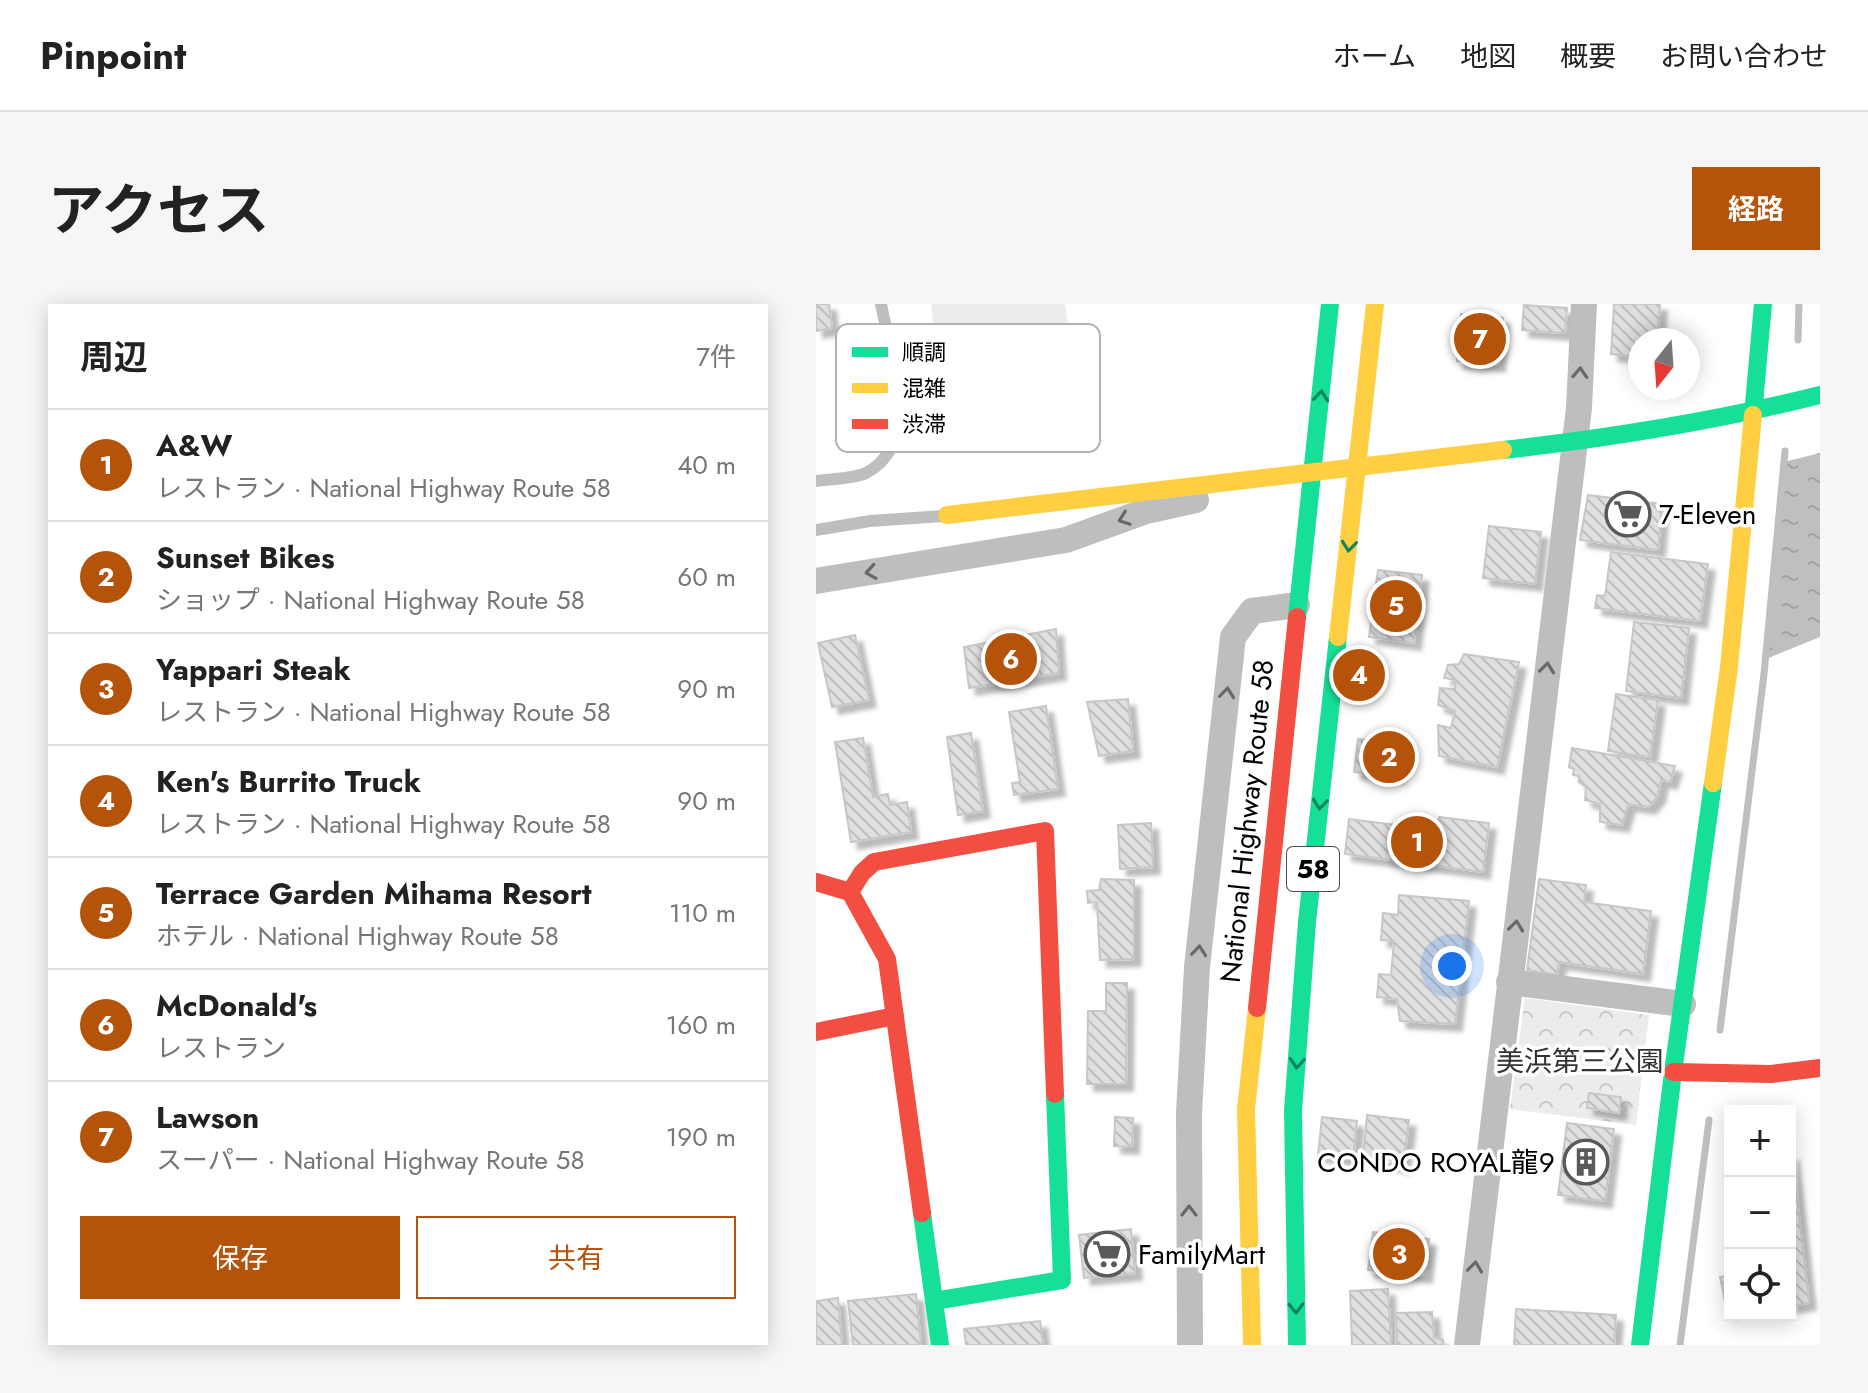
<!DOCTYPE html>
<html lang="ja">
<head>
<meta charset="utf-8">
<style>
	:root { --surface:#fff; --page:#f6f6f6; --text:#222; --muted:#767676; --line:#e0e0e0; --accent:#b45309 }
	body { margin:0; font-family:Jost,"Noto Sans JP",sans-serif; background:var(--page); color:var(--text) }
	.controls { position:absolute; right:24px; bottom:24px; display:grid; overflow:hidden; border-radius:0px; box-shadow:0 4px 20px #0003 }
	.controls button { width:72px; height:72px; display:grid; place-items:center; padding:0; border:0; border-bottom:2px solid var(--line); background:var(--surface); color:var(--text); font:40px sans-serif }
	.compass { position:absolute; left:812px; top:24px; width:72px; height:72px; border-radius:50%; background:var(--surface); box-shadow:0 4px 20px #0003; rotate:197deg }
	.you { position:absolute; left:636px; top:662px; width:28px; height:28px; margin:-20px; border:6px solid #fff; border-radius:50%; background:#1a73e8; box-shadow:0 0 0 12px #1a73e833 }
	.badge { display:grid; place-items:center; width:52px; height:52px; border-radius:50%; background:var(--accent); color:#fff; font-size:26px; font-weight:700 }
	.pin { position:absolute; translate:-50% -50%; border:4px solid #fff; box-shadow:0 2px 8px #0006 }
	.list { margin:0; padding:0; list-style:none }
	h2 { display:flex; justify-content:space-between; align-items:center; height:104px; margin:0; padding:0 32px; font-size:34px }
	h2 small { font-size:26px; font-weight:400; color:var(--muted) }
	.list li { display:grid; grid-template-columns:52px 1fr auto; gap:24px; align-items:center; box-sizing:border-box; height:112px; padding:0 32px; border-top:2px solid var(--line) }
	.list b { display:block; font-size:30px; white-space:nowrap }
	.list p { margin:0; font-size:26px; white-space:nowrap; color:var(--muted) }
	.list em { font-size:26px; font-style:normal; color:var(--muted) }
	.actions { display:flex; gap:16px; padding:24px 32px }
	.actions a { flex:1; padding:18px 0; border:2px solid var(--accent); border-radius:0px; text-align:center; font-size:28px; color:var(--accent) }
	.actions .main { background:var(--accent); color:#fff }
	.icon { flex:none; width:44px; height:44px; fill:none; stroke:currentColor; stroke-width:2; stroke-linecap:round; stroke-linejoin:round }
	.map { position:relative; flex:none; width:1004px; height:1041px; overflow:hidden; border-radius:0px }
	header { display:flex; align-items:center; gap:48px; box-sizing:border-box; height:112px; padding:0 40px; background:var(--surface); border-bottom:2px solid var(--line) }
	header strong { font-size:38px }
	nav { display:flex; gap:44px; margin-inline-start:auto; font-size:28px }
	.intro { display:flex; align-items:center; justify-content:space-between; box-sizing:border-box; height:192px; padding:0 48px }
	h1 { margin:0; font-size:56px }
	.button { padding:20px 36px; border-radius:0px; background:var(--accent); color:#fff; font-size:28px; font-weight:700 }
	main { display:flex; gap:48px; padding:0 48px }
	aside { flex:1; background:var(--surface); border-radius:0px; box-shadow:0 4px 20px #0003 }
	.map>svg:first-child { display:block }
</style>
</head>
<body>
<header>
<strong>Pinpoint</strong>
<nav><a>ホーム</a><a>地図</a><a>概要</a><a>お問い合わせ</a></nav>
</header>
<div class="intro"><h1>アクセス</h1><a class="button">経路</a></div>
<main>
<aside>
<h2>周辺<small>7件</small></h2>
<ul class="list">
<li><span class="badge">1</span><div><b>A&amp;W</b><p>レストラン · National Highway Route 58</p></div><em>40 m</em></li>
<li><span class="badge">2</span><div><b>Sunset Bikes</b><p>ショップ · National Highway Route 58</p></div><em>60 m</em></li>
<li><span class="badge">3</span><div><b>Yappari Steak</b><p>レストラン · National Highway Route 58</p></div><em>90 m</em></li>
<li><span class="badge">4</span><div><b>Ken's Burrito Truck</b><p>レストラン · National Highway Route 58</p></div><em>90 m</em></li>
<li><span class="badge">5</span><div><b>Terrace Garden Mihama Resort</b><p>ホテル · National Highway Route 58</p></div><em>110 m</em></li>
<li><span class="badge">6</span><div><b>McDonald's</b><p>レストラン</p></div><em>160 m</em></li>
<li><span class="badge">7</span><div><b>Lawson</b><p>スーパー · National Highway Route 58</p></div><em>190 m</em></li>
</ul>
<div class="actions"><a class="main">保存</a><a>共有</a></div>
</aside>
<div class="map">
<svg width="1004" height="1041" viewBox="0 0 1004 1041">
	<defs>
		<pattern id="forest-crowns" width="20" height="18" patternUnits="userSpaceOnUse" patternTransform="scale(2)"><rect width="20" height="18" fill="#ececec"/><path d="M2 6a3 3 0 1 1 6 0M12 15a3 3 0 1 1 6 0" fill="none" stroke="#c9c9c9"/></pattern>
		<pattern id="water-ripples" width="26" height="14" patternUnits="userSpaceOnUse" patternTransform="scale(2)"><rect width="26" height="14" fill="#bfbfbf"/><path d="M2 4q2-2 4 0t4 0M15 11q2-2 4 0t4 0" fill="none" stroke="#a2a2a2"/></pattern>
		<pattern id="building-back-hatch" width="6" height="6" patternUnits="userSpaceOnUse" patternTransform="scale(2)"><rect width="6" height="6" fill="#dfdfdf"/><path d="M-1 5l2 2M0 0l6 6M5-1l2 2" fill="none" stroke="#bebebe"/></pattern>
		<filter id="shadow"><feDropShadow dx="7" dy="7" stdDeviation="2" flood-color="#0004"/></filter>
	</defs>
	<rect width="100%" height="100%" fill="#fff"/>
	<polygon fill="url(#forest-crowns)" points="709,694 833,711 820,821 694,805"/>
	<polygon fill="#ececec" points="115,0 249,0 265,106 129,128"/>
	<polygon fill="url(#water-ripples)" points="1004,149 1004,333 950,355 968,158"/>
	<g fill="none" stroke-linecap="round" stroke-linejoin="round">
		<g stroke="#bfbfbf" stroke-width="7">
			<polyline points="982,36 983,0"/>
			<polyline points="904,726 948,370 969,147"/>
			<polyline points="864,1041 893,816"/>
		</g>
	</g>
	<g fill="url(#building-back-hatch)" stroke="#c7c7c7" stroke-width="2" filter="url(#shadow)">
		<polygon points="0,0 13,0 16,24 0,27"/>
		<polygon points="798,0 844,0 841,36 824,36 824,53 795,50"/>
		<polygon points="708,1 751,4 749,29 706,26"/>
		<polygon points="645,10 687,14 682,61 641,57"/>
		<polygon points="772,191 846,200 842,246 764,236"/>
		<polygon points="673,222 725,228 719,280 667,274"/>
		<polygon points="795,248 892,260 884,317 779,304 781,291 789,292"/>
		<polygon points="562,266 606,271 598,339 553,333"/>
		<polygon points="818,318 873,324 865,394 810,387"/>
		<polygon points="240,325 243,369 153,384 148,343"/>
		<polygon points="39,331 53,396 16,403 2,339"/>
		<polygon points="648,350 703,358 681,463 623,452 622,421 635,424 639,407 622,401 624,384 639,385 640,376 628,374 632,361 643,360"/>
		<polygon points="800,390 842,396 834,453 792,447"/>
		<polygon points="312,395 317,447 283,452 271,398"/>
		<polygon points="230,402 242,485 198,491 196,479 204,478 193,408"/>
		<polygon points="155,429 167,507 142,511 131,433"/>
		<polygon points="47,434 57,493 72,490 74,501 91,498 95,528 35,538 19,438"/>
		<polygon points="542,435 585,439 581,472 538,468"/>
		<polygon points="756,444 859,462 854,478 845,476 842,492 833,503 812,500 806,521 784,518 784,500 769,496 770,483 763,478 763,472 757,471 758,465 753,463"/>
		<polygon points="623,513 673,519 667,568 529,550 533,515 621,526"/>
		<polygon points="335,519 337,563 304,565 302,521"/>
		<polygon points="285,575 318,576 318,655 284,656 281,598 272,599 271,587 283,586"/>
		<polygon points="723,575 770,581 768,598 835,607 827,670 743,658 741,671 711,666"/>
		<polygon points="583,591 653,597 639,720 584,717 581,695 561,693 563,670 575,671 578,637 565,636 567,609 582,611"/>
		<polygon points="290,679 311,679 310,780 271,780 272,707 290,707"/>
		<polygon points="773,789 805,793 803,809 771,804"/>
		<polygon points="551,811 593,816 587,863 547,854"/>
		<polygon points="299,813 317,814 316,843 298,842"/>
		<polygon points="506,813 541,817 537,855 502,851"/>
		<polygon points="751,819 798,825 789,897 742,891"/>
		<polygon points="976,850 993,999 974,1002 974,851"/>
		<polygon points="315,925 319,969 268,974 263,931"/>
		<polygon points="557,928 613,935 609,972 552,966"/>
		<polygon points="914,972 914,1008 911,1008 904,973"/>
		<polygon points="572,985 575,1041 536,1041 534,987"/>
		<polygon points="100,990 105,1041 37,1041 32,997"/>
		<polygon points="22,994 26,1041 0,1041 0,997"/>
		<polygon points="700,1005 800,1011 798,1041 698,1041"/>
		<polygon points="616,1008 618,1033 627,1036 627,1041 581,1041 580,1009"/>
		<polygon points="224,1017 227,1041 150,1041 148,1025"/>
	</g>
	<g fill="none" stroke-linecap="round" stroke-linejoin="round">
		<g stroke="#bebebe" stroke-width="12">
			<path d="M0,177C15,175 36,175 50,169C108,139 74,49 65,0"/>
			<polyline points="0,226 54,217 128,212"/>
		</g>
		<g stroke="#bebebe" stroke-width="26">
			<polyline points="0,277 250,236 330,207 380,196"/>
			<polyline points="693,678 867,700"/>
			<polyline points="374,1041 373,809 381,663 417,333 436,307 481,301"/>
			<polyline points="651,1041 763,104 768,0"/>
		</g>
		<g stroke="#16e098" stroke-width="18">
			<polyline points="937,111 947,0"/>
			<path d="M687,146C794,134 900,117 1004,91"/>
			<polyline points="481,313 514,0"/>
			<polyline points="106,909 124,1041"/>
			<polyline points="118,997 246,976 239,790"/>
			<polyline points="481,1041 477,807 491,618 522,333"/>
			<polyline points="824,1041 857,768 897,479"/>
		</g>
		<g stroke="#ffcf43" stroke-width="18">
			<polyline points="131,211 687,146"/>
			<polyline points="522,333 559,0"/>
			<polyline points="897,479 913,363 937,111"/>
			<polyline points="436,1041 430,805 441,704"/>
		</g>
		<g stroke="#f24e42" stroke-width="18">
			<polyline points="0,578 34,588 71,655 106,909"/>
			<polyline points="34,588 46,569 58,558 229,527 239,790"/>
			<polyline points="441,704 481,313"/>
			<polyline points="0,728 79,712"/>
			<polyline points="857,768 955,770 1004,764"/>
		</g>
	</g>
	<defs><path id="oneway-chevron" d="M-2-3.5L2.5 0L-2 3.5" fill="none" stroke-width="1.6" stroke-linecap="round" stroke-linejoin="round" transform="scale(2)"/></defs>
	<g stroke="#686868">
		<use href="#oneway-chevron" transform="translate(764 69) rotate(-87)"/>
		<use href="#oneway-chevron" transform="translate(308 215) rotate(160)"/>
		<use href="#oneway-chevron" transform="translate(55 268) rotate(171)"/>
		<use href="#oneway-chevron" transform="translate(731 364) rotate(-83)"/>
		<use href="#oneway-chevron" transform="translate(411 389) rotate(-84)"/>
		<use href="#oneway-chevron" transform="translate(700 622) rotate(-83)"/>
		<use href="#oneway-chevron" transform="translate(383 647) rotate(-84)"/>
		<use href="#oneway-chevron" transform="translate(373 907) rotate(-90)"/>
		<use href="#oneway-chevron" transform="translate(659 963) rotate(-83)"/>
	</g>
	<g stroke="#0d865b">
		<use href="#oneway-chevron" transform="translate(505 92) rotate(-84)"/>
		<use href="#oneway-chevron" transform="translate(533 242) rotate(96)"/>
		<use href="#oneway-chevron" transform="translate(504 500) rotate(96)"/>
		<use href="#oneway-chevron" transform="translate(481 759) rotate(94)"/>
		<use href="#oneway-chevron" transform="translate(480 1004) rotate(89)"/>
	</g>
	<defs>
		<g id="supermarket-ring" transform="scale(2.3)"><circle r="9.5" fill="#fff" stroke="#595959" stroke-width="1.5"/><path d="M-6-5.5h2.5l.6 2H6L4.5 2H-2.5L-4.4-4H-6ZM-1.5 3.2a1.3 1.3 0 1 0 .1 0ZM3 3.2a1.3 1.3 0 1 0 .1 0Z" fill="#595959"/></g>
		<g id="building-ring" transform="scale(2.3)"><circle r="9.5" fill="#fff" stroke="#595959" stroke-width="1.5"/><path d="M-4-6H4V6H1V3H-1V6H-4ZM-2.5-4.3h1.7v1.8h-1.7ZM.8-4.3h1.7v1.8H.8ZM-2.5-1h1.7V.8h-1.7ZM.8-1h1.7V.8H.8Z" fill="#595959"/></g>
	</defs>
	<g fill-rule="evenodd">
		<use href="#supermarket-ring" x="812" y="210"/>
		<use href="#building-ring" x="770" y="858"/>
		<use href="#supermarket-ring" x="291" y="950"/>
	</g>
	<g text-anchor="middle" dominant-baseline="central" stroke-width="7" stroke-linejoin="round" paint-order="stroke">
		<rect fill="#fff" stroke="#4c4c4c" stroke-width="2" x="471" y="543" width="52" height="44" rx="6"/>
		<g font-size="26" font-weight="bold" fill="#000">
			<text x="497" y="565">58</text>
		</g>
		<g font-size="28" fill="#000" stroke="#fff" text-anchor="start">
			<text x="843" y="210">7-Eleven</text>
			<text x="739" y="858" text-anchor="end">CONDO ROYAL龍9</text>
			<text x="322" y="950">FamilyMart</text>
		</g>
		<g font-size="28" fill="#000" stroke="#fff">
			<text transform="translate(431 517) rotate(-84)">National Highway Route 58</text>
		</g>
		<g font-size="28" fill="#333" stroke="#fff">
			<text x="764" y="757">美浜第三公園</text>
		</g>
	</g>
	<rect x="20" y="20" width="264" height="128" rx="12" fill="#fff" stroke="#b2b2b2" stroke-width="2"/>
	<rect x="36" y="43" width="36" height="10" fill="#16e098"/>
	<rect x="36" y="79" width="36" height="10" fill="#ffcf43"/>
	<rect x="36" y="115" width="36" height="10" fill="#f24e42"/>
	<g font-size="22" fill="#000">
		<text x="86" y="56">順調</text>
		<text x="86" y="92">混雑</text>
		<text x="86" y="128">渋滞</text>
	</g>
</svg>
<div class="controls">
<button>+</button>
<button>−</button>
<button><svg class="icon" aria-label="locate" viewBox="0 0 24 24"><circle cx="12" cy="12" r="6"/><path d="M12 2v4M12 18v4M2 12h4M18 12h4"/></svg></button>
</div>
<svg class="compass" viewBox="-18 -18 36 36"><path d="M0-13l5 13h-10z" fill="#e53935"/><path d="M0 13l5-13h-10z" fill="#767676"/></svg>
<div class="you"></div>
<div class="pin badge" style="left:601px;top:538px">1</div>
<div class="pin badge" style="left:573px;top:453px">2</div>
<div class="pin badge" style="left:583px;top:950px">3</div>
<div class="pin badge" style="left:543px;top:371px">4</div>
<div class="pin badge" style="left:580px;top:302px">5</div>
<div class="pin badge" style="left:195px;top:355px">6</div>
<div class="pin badge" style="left:664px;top:35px">7</div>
</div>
</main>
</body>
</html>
